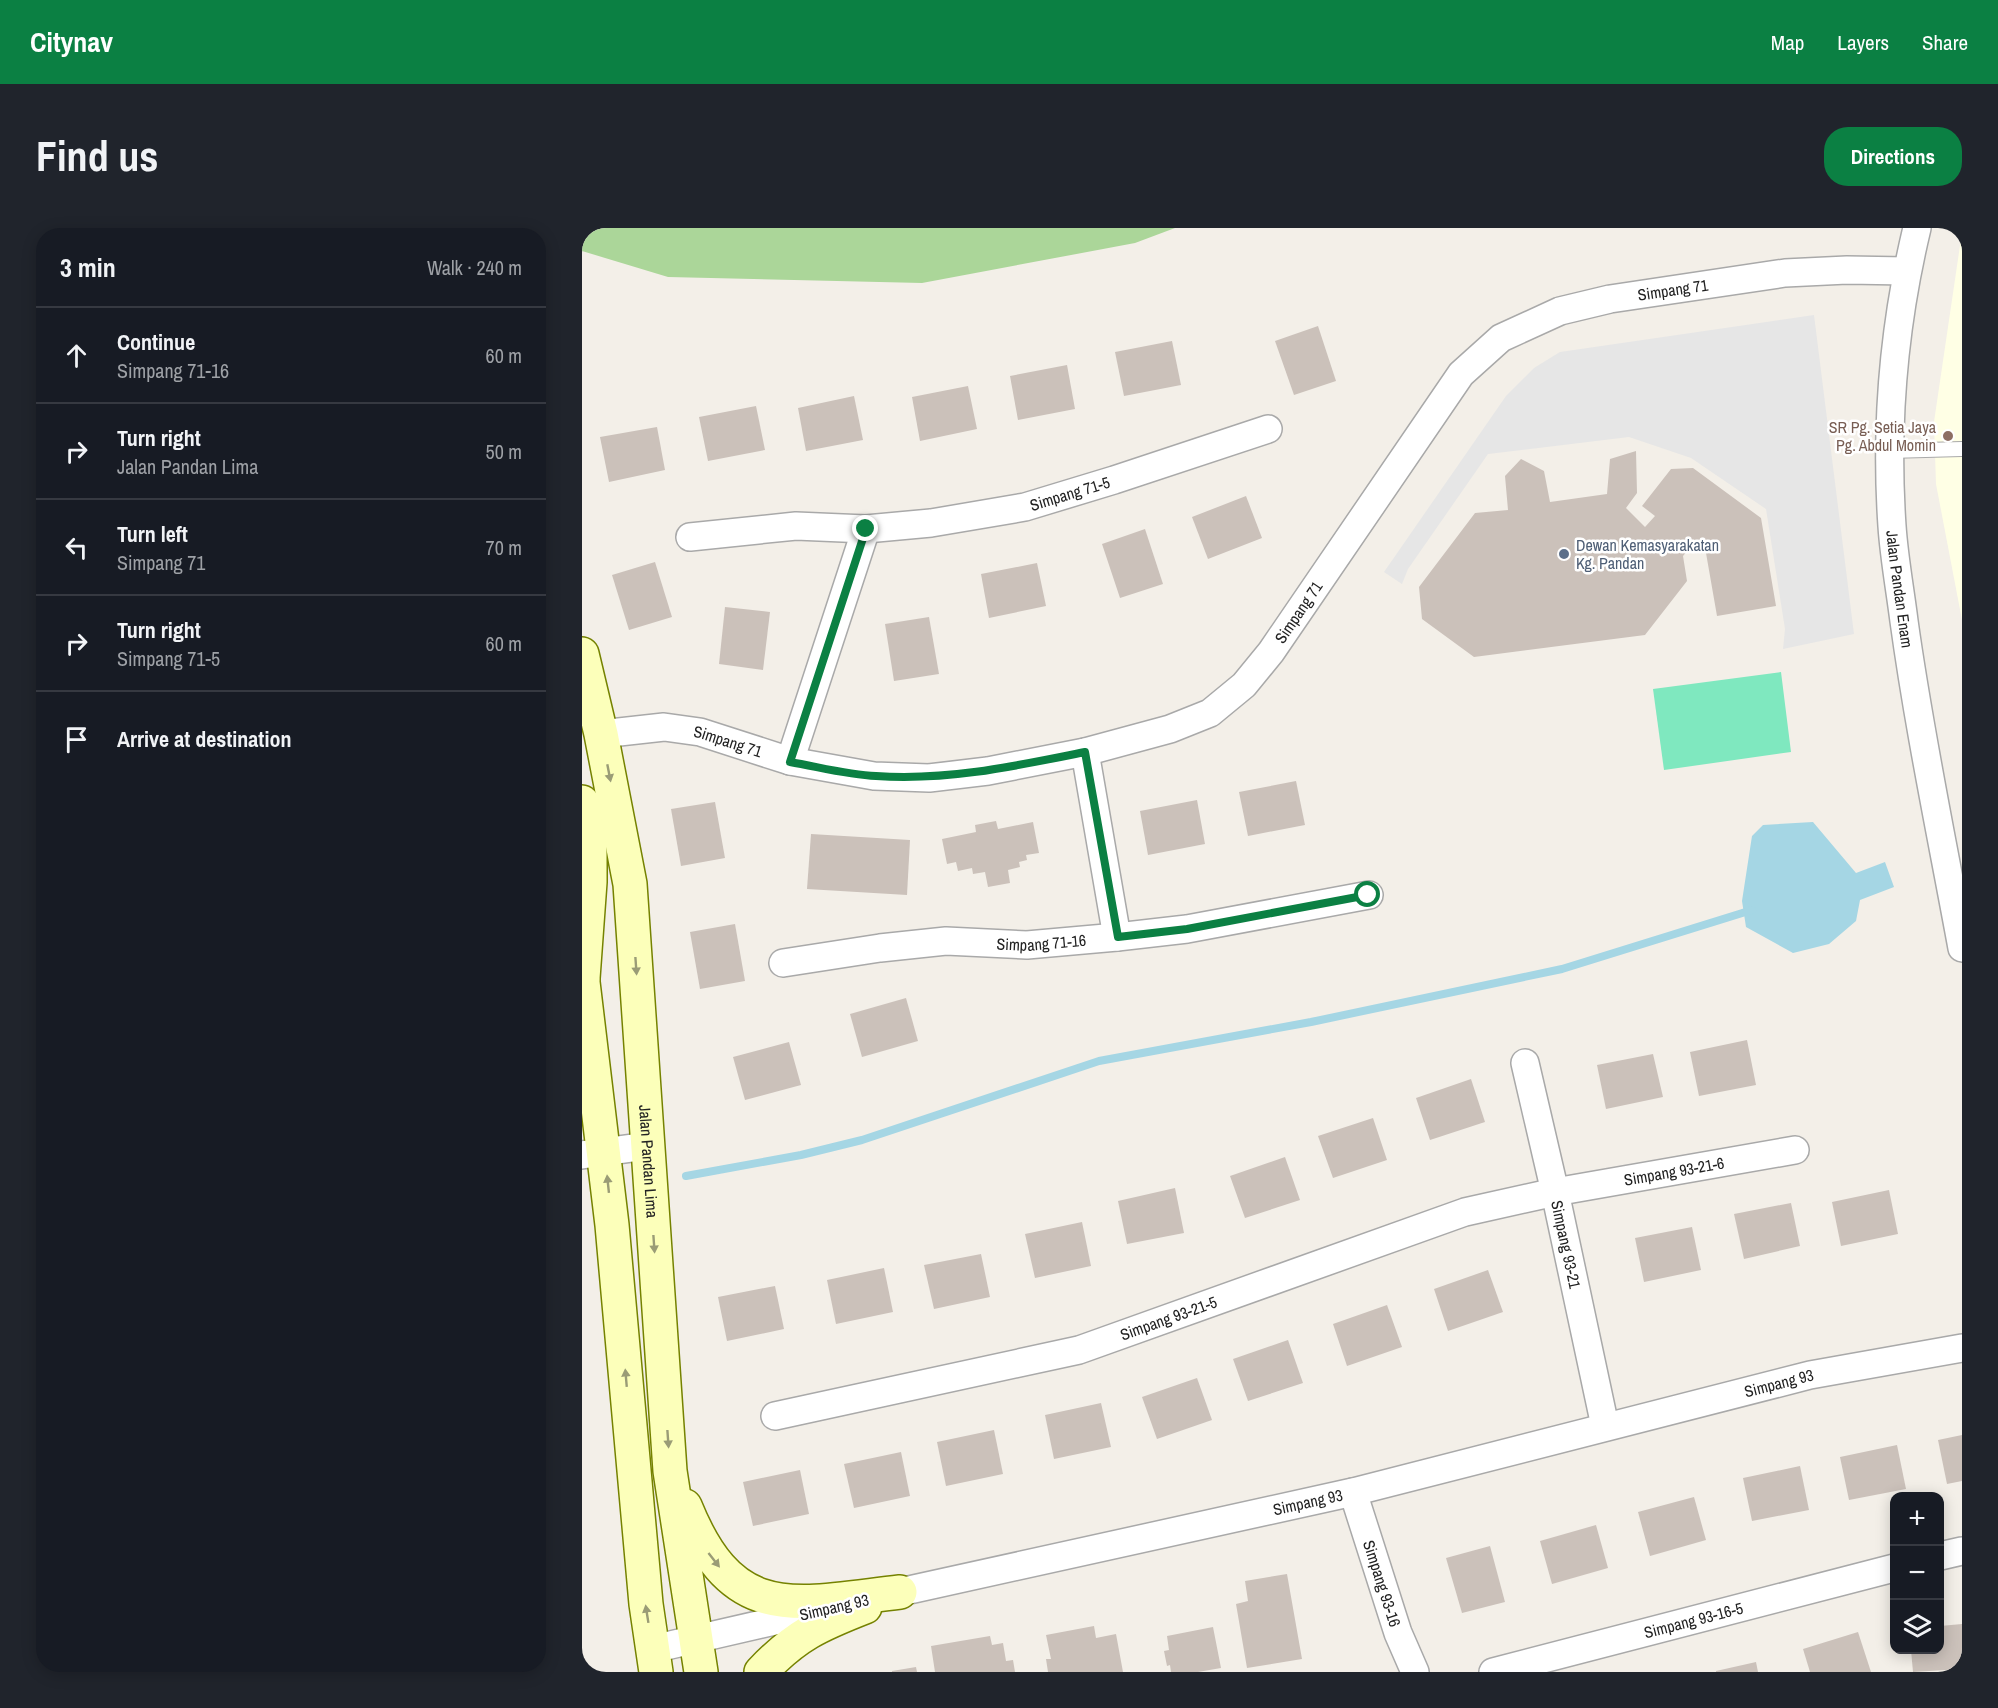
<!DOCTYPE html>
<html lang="en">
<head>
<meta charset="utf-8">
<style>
	:root { --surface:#171b24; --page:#20242c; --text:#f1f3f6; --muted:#9ea1a6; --line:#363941; --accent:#0b8043 }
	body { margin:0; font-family:"Archivo Narrow",sans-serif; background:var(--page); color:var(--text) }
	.controls { position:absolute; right:18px; bottom:18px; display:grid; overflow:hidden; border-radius:12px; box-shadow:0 3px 15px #0003 }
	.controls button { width:54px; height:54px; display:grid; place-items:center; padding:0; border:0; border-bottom:2px solid var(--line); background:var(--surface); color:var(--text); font:30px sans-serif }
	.stop { position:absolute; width:18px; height:18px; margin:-14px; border:4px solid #0b8043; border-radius:50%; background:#fff }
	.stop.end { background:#0b8043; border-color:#fff; box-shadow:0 2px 6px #0008 }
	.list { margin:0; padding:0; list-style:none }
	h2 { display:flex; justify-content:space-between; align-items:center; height:78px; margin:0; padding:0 24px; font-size:26px }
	h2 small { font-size:20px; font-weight:400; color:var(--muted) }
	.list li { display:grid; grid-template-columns:39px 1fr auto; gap:18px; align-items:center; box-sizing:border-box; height:96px; padding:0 24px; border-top:2px solid var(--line) }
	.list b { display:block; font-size:22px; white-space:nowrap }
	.list p { margin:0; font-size:20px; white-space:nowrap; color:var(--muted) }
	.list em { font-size:20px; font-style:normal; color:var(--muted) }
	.icon { flex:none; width:33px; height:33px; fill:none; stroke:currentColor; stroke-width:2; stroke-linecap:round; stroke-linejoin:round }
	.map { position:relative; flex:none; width:1380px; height:1444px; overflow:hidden; border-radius:24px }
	header { display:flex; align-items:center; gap:36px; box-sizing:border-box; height:84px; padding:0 30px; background:var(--accent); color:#fff }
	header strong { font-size:28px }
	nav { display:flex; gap:33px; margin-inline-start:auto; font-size:21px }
	.intro { display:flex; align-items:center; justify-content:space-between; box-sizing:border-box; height:144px; padding:0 36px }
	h1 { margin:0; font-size:42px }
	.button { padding:15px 27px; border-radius:24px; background:var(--accent); color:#fff; font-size:21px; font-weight:700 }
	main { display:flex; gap:36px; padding:0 36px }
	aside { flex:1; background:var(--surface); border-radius:24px; box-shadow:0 3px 15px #0003 }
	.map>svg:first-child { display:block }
</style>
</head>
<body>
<header>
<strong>Citynav</strong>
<nav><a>Map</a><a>Layers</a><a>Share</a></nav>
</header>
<div class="intro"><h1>Find us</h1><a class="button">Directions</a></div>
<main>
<aside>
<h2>3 min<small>Walk · 240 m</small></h2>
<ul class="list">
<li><svg class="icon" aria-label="ahead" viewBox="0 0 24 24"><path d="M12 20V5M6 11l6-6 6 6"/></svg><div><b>Continue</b><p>Simpang 71-16</p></div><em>60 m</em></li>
<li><svg class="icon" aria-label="right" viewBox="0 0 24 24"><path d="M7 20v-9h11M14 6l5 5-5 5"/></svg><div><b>Turn right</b><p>Jalan Pandan Lima</p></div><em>50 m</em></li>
<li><svg class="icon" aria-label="left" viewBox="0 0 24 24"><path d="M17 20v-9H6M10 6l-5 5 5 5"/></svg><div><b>Turn left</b><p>Simpang 71</p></div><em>70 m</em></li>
<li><svg class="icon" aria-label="right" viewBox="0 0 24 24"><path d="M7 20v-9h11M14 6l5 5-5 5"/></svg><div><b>Turn right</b><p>Simpang 71-5</p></div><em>60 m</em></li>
<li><svg class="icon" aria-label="arrive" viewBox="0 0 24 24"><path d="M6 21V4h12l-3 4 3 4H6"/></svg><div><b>Arrive at destination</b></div></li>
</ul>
</aside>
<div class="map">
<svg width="1380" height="1444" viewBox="0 0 1380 1444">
	<rect width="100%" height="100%" fill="#f3efe8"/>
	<polygon fill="#ffffe5" points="1380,4 1380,392 1354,256 1352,194"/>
	<polygon fill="#abd699" points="0,0 593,0 553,15 340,55 86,49 0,23"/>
	<polygon fill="#7fe8bf" points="1199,444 1209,524 1082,542 1071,461"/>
	<polygon fill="#e6e6e6" points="1232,87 1272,406 1201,421 1203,401 1184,281 1109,230 1047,209 906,226 826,341 820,356 802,344 924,168 952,140 978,124"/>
	<polygon fill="#a5d6e4" points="1231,594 1274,645 1303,634 1312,659 1278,672 1274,693 1247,716 1211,725 1164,699 1160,673 1170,608 1181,597"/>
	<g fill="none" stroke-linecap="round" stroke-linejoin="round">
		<polyline stroke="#a5d6e4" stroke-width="8" points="104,948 219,927 280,912 517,833 729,794 980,741 1170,682"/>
	</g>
	<g fill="#cbc1ba">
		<polygon points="736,98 754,153 712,167 693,113"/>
		<polygon points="590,113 599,157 542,168 533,124"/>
		<polygon points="485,137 493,181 436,192 428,148"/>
		<polygon points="386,158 395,201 338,213 330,169"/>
		<polygon points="272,168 281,212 224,223 216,180"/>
		<polygon points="174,178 183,222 126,233 117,189"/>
		<polygon points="75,199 83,242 27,254 18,209"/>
		<polygon points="1054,223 1055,265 1044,280 1063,299 1073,288 1060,278 1089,241 1111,240 1179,290 1194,378 1135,388 1124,325 1111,316 1101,328 1105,353 1063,407 892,429 840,391 837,359 893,285 926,282 923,248 939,231 962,243 968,274 1025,266 1028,231"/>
		<polygon points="664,268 680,310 626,331 610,289"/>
		<polygon points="563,301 581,356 538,370 520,316"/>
		<polygon points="73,334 90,389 47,402 30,347"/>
		<polygon points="455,335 464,378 407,390 399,346"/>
		<polygon points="143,379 188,384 181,442 137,436"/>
		<polygon points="347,389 357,446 312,453 303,396"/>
		<polygon points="714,553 723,597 666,608 657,564"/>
		<polygon points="615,572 623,616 566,627 558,583"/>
		<polygon points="133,574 143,630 99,638 89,581"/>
		<polygon points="414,593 416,601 451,594 457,625 444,627 445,632 437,634 438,639 426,642 428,655 406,659 403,644 391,646 390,640 376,643 374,634 365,636 360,611 394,604 393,597"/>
		<polygon points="229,606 328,612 325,667 225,661"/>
		<polygon points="153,696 163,753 118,761 108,704"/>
		<polygon points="324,770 336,813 280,829 268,786"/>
		<polygon points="1165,812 1174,857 1117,868 1108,824"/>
		<polygon points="207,814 219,857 163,872 151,829"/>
		<polygon points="1071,826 1081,869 1024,881 1015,837"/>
		<polygon points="889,851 903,894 848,912 834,870"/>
		<polygon points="791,890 805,932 751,950 736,908"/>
		<polygon points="703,929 718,972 663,990 648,948"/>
		<polygon points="593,960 602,1005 545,1016 536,973"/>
		<polygon points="1307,962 1316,1006 1259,1018 1250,974"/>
		<polygon points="1209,975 1218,1018 1162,1031 1152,986"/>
		<polygon points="500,994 509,1038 453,1050 443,1006"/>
		<polygon points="1110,999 1119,1042 1062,1054 1053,1010"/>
		<polygon points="399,1026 408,1069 352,1081 342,1037"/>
		<polygon points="302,1040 311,1084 254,1096 245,1052"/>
		<polygon points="906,1042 921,1084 866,1103 852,1061"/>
		<polygon points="193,1058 202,1101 145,1113 136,1069"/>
		<polygon points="805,1077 820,1119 765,1138 751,1096"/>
		<polygon points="706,1112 721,1155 666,1173 651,1131"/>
		<polygon points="615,1150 630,1192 575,1211 560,1169"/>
		<polygon points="519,1175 529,1219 472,1231 463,1187"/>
		<polygon points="412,1202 421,1246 364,1258 355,1214"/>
		<polygon points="1380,1207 1380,1253 1365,1256 1356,1212"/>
		<polygon points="1315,1217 1324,1261 1267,1272 1258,1229"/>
		<polygon points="319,1224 328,1268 272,1280 262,1236"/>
		<polygon points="1218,1238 1227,1282 1170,1293 1161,1250"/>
		<polygon points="218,1242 227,1286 171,1298 161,1254"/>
		<polygon points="1112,1269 1124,1312 1068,1328 1056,1284"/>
		<polygon points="1014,1297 1026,1340 970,1356 958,1313"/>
		<polygon points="908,1318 923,1374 880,1385 864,1330"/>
		<polygon points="705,1346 720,1431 665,1440 654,1376 666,1373 663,1353"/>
		<polygon points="1380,1396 1380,1441 1331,1444 1329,1422 1358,1422 1358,1398"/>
		<polygon points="512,1398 514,1410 534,1406 541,1444 466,1444 464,1431 469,1431 464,1407"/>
		<polygon points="631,1399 639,1440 616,1444 589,1444 588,1437 585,1438 582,1423 587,1422 585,1408"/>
		<polygon points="1276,1404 1289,1444 1228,1444 1221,1421"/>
		<polygon points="408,1408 410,1417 421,1415 424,1433 431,1432 433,1444 353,1444 349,1418"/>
		<polygon points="1174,1434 1176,1444 1134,1444 1134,1443"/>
		<polygon points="334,1439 335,1444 310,1444 310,1443"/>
	</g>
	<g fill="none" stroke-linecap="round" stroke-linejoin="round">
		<g stroke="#a9a9a9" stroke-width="16">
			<polyline id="lane" points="1307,223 1380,221"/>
		</g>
		<g stroke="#a9a9a9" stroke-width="30">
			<g id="street">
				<path id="s1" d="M1335,0C1311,100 1303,196 1310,298C1312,329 1318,361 1322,393C1337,502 1360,611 1380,720"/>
				<path id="s2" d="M108,309L214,298L284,301L349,295L443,279L532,252L686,201"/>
				<path id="s3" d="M19,506L82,499L118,504L208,533L292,548L347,550L406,543L503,524L588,501L628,485L662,457L689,424L879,146L919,110L978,83L1028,71L1203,45L1265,42L1325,43"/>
				<polyline points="503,524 535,709"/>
				<polyline points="208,533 284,301"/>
				<path id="s4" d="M201,735L298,720L364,713L445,717L535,709L605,701L787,667"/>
				<path id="s5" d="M943,835L973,964L1023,1198"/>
				<polyline points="0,927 65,918"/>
				<path id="s6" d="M193,1188L497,1122L883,984L973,964L1213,922"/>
				<path id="s7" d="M771,1264L816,1405L833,1444"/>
				<polyline points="1358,1328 1380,1323"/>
				<path id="s8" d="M300,1368L771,1264L1228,1147L1380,1120"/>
				<polyline points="71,1421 245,1381"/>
				<path id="s9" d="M911,1444L1312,1340"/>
			</g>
		</g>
		<g stroke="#758200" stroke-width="36">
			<g id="secondary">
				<path id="s10" d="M0,426L19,506L48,656L88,1243L119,1444"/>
				<polyline points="0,574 8,619 8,654 1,750"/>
				<polyline points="0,746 30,997 64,1376 74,1444"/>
				<path d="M103,1278C151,1397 211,1376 318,1364"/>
				<path d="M179,1444C214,1407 237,1397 283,1379"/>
			</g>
		</g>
		<use href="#lane" stroke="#fff" stroke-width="14"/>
		<use href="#street" stroke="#fff" stroke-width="27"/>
		<use href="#secondary" stroke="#fcffba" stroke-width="33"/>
	</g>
	<defs><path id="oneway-solid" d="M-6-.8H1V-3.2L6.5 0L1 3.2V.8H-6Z" transform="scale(1.5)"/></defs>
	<g fill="#9a9c76">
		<use href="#oneway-solid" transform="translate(27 545) rotate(79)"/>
		<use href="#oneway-solid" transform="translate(54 738) rotate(86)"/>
		<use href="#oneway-solid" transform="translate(26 956) rotate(-96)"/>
		<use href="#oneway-solid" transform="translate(72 1016) rotate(86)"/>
		<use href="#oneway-solid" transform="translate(44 1150) rotate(-95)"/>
		<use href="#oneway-solid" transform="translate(86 1211) rotate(86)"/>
		<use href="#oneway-solid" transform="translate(132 1332) rotate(52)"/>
		<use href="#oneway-solid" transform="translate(65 1386) rotate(-99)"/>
	</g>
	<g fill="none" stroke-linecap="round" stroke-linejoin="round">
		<path stroke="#0b8043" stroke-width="8" d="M284,301L208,534C237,539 266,547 294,548C365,553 434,538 503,524L536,709L605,701L786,667"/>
	</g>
	<circle fill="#8d6e63" stroke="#fff" stroke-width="2" cx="1366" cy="208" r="6"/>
	<circle fill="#5c6f8a" stroke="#fff" stroke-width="2" cx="982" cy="326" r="6"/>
	<g text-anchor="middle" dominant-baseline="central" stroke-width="5" stroke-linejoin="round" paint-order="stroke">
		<g font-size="16" fill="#222" stroke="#fff">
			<text stroke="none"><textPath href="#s3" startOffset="1281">Simpang 71</textPath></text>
			<text stroke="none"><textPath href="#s2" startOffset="384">Simpang 71-5</textPath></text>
			<text stroke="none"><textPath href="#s1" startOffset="364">Jalan Pandan Enam</textPath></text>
			<text stroke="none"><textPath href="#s3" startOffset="759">Simpang 71</textPath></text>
			<text stroke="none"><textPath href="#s3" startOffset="129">Simpang 71</textPath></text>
			<text stroke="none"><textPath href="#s4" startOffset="260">Simpang 71-16</textPath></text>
			<text stroke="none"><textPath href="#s10" startOffset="513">Jalan Pandan Lima</textPath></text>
			<text stroke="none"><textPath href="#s6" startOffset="934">Simpang 93-21-6</textPath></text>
			<text stroke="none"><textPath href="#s5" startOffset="186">Simpang 93-21</textPath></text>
			<text stroke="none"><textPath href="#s6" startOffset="406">Simpang 93-21-5</textPath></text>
			<text stroke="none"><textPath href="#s8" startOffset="922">Simpang 93</textPath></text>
			<text stroke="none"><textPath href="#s8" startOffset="436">Simpang 93</textPath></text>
			<text stroke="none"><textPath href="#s7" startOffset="96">Simpang 93-16</textPath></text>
			<text transform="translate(252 1379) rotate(-13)">Simpang 93</text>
			<text stroke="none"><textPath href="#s9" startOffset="207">Simpang 93-16-5</textPath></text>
		</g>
		<g font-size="16" fill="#785e54" stroke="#fff" text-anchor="end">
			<text x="1354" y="199">SR Pg. Setia Jaya<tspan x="1354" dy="18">Pg. Abdul Momin</tspan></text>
		</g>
		<g font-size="16" fill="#4e5e75" stroke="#fff" text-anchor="start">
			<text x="994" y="317">Dewan Kemasyarakatan<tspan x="994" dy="18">Kg. Pandan</tspan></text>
		</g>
	</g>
</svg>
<div class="controls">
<button>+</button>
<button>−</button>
<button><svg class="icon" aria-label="layers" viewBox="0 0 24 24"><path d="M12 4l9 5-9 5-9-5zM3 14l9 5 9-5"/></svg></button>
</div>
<div class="stop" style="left:786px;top:667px"></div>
<div class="stop end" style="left:284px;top:301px"></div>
</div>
</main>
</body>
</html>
